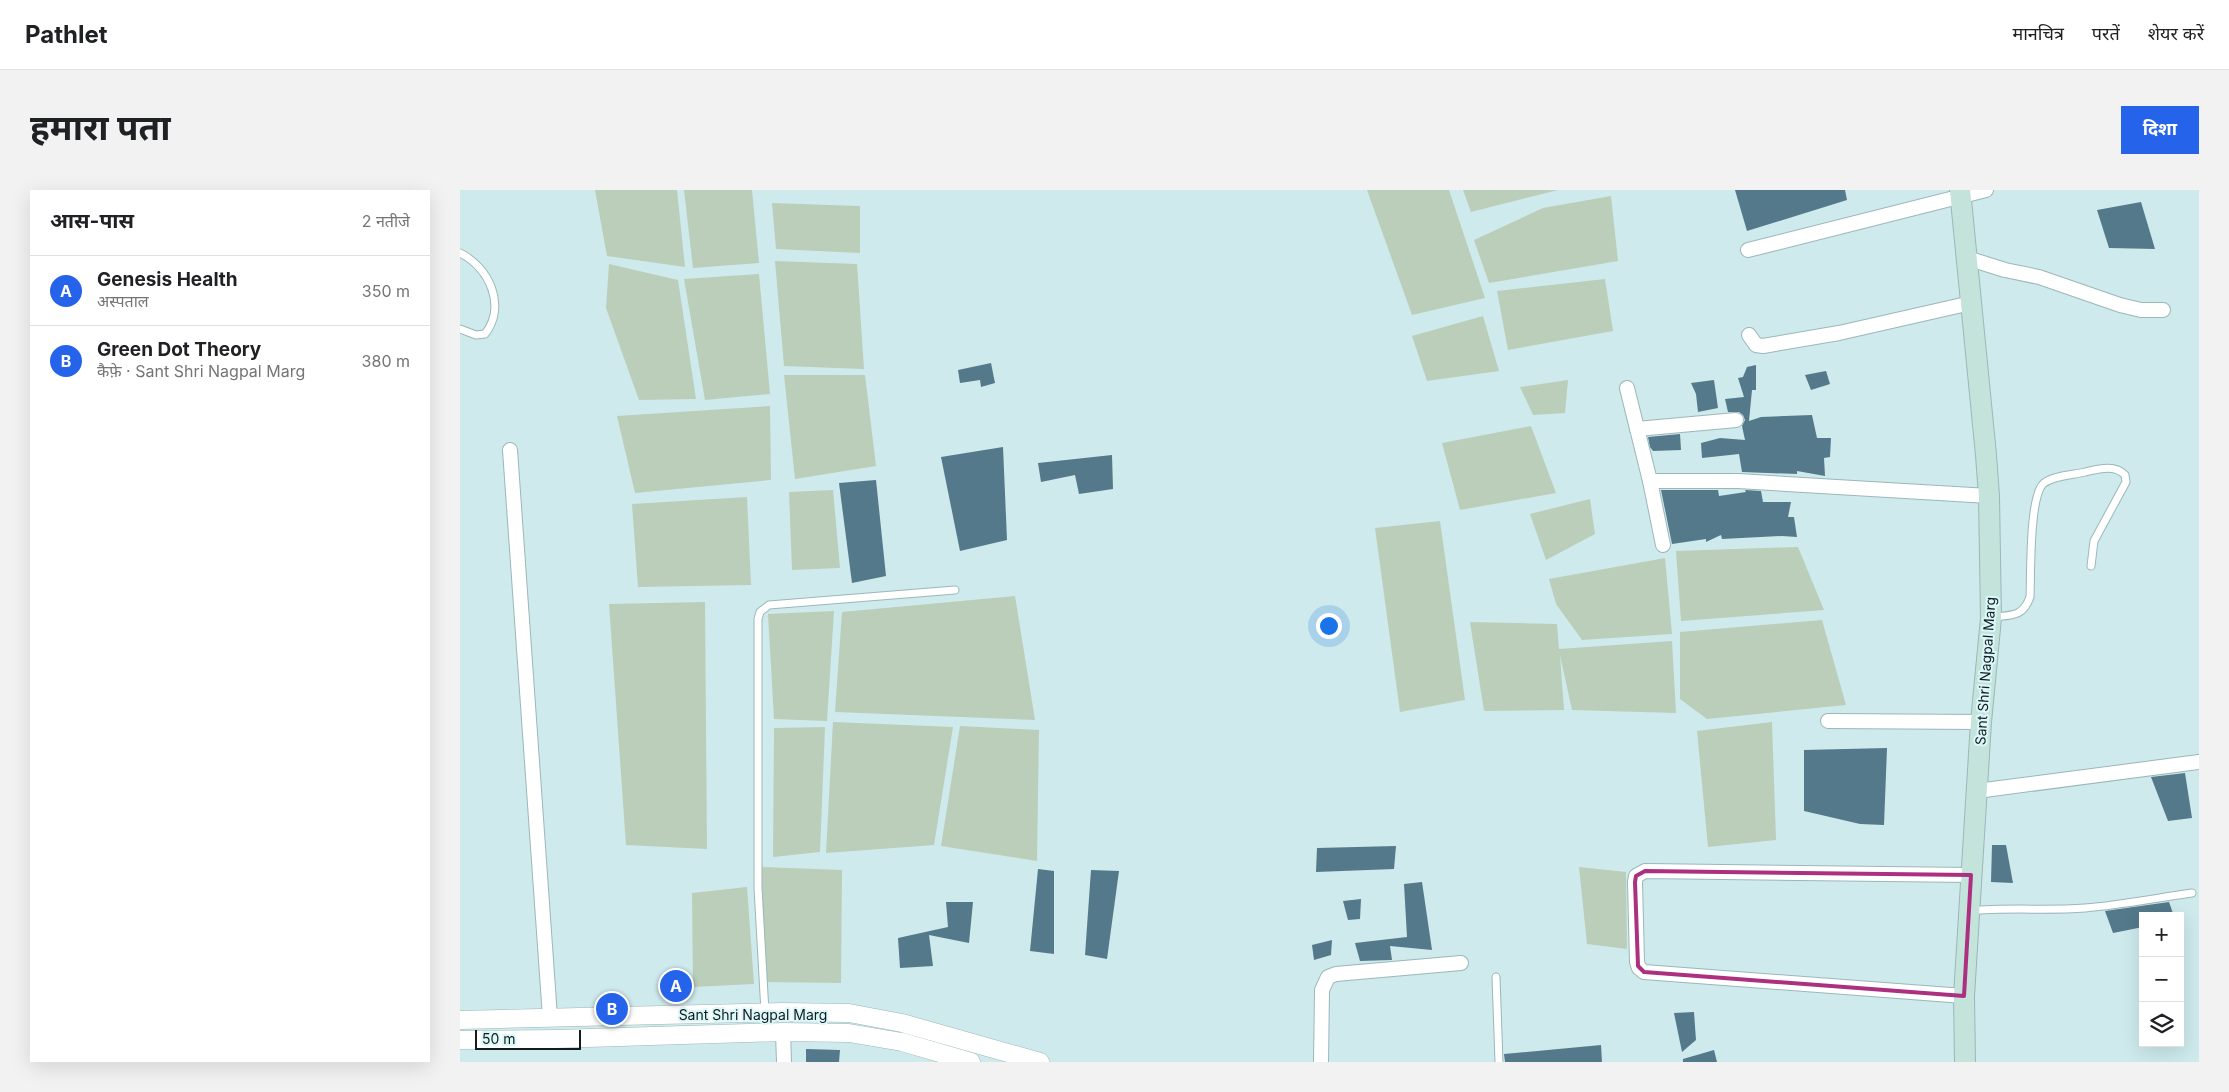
<!DOCTYPE html>
<html lang="hi">
<head>
<meta charset="utf-8">
<style>
	:root { --surface:#fff; --page:#f2f2f2; --text:#202124; --muted:#757577; --line:#e0e0e0; --accent:#2563eb }
	body { margin:0; font-family:Inter,"Noto Sans Devanagari",sans-serif; background:var(--page); color:var(--text) }
	.controls { position:absolute; right:15px; bottom:15px; display:grid; overflow:hidden; border-radius:0px; box-shadow:0 5px 20px #0002 }
	.controls button { width:45px; height:45px; display:grid; place-items:center; padding:0; border:0; border-bottom:1px solid var(--line); background:var(--surface); color:var(--text); font:25px sans-serif }
	.scale { position:absolute; left:15px; bottom:12px; width:106px; box-sizing:border-box; padding-left:5px; border:2px solid #121c1d; border-top:0; font-size:14px; line-height:18px; white-space:nowrap; color:#121c1d; -webkit-text-stroke:4px #dbf7f9; paint-order:stroke }
	.you { position:absolute; left:868px; top:435px; width:18px; height:18px; margin:-12px; border:4px solid #fff; border-radius:50%; background:#1a73e8; box-shadow:0 0 0 8px #1a73e833 }
	.badge { display:grid; place-items:center; width:32px; height:32px; border-radius:50%; background:var(--accent); color:#fff; font-size:16px; font-weight:700 }
	.pin { position:absolute; translate:-50% -50%; border:2px solid #fff; box-shadow:0 1px 5px #0006 }
	.list { margin:0; padding:0; list-style:none }
	h2 { display:flex; justify-content:space-between; align-items:center; height:65px; margin:0; padding:0 20px; font-size:21px }
	h2 small { font-size:16px; font-weight:400; color:var(--muted) }
	.list li { display:grid; grid-template-columns:32px 1fr auto; gap:15px; align-items:center; box-sizing:border-box; height:70px; padding:0 20px; border-top:1px solid var(--line) }
	.list b { display:block; font-size:19px; white-space:nowrap }
	.list p { margin:0; font-size:16px; white-space:nowrap; color:var(--muted) }
	.list em { font-size:16px; font-style:normal; color:var(--muted) }
	.icon { flex:none; width:28px; height:28px; fill:none; stroke:currentColor; stroke-width:2; stroke-linecap:round; stroke-linejoin:round }
	.map { position:relative; flex:none; width:1739px; height:872px; overflow:hidden; border-radius:0px }
	header { display:flex; align-items:center; gap:30px; box-sizing:border-box; height:70px; padding:0 25px; background:var(--surface); border-bottom:1px solid var(--line) }
	header strong { font-size:24px }
	nav { display:flex; gap:28px; margin-inline-start:auto; font-size:18px }
	.intro { display:flex; align-items:center; justify-content:space-between; box-sizing:border-box; height:120px; padding:0 30px }
	h1 { margin:0; font-size:35px }
	.button { padding:12px 22px; border-radius:0px; background:var(--accent); color:#fff; font-size:18px; font-weight:700 }
	main { display:flex; gap:30px; padding:0 30px }
	aside { flex:1; background:var(--surface); border-radius:0px; box-shadow:0 5px 20px #0002 }
	.map>svg:first-child { display:block }
</style>
</head>
<body>
<header>
<strong>Pathlet</strong>
<nav><a>मानचित्र</a><a>परतें</a><a>शेयर करें</a></nav>
</header>
<div class="intro"><h1>हमारा पता</h1><a class="button">दिशा</a></div>
<main>
<aside>
<h2>आस-पास<small>2 नतीजे</small></h2>
<ul class="list">
<li><span class="badge">A</span><div><b>Genesis Health</b><p>अस्पताल</p></div><em>350 m</em></li>
<li><span class="badge">B</span><div><b>Green Dot Theory</b><p>कैफ़े · Sant Shri Nagpal Marg</p></div><em>380 m</em></li>
</ul>
</aside>
<div class="map">
<svg width="1739" height="872" viewBox="0 0 1739 872">
	<rect width="100%" height="100%" fill="#ceeaec"/>
	<g fill="#baceba">
		<polygon points="135,0 217,0 225,77 147,66"/>
		<polygon points="224,0 292,0 299,73 233,78"/>
		<polygon points="907,0 989,0 1025,108 952,125"/>
		<polygon points="1003,0 1098,0 1011,22"/>
		<polygon points="1151,6 1158,71 1029,93 1014,50 1083,18"/>
		<polygon points="312,13 400,16 400,63 316,59"/>
		<polygon points="315,71 397,74 404,179 324,176"/>
		<polygon points="149,74 218,90 236,209 179,210 146,118"/>
		<polygon points="299,84 310,204 245,210 224,89"/>
		<polygon points="1145,89 1153,141 1048,160 1037,101"/>
		<polygon points="1023,126 1039,181 967,191 952,146"/>
		<polygon points="324,185 405,185 416,276 335,289"/>
		<polygon points="1108,190 1105,223 1073,225 1060,197"/>
		<polygon points="310,216 311,290 175,303 157,226"/>
		<polygon points="1071,236 1096,303 1000,320 982,253"/>
		<polygon points="373,300 380,378 332,380 329,302"/>
		<polygon points="287,307 291,395 178,397 172,314"/>
		<polygon points="1130,309 1135,344 1086,370 1070,324"/>
		<polygon points="980,331 1005,510 940,522 915,338"/>
		<polygon points="1338,357 1364,420 1221,431 1216,361"/>
		<polygon points="1205,368 1212,444 1122,450 1096,414 1089,389"/>
		<polygon points="555,406 575,530 375,522 382,422"/>
		<polygon points="245,412 247,659 166,655 149,414"/>
		<polygon points="374,421 367,531 314,529 308,424"/>
		<polygon points="1362,430 1386,515 1247,529 1220,509 1220,442"/>
		<polygon points="1010,432 1097,434 1099,459 1212,451 1216,523 1112,520 1100,465 1104,520 1024,521"/>
		<polygon points="373,532 493,537 474,655 366,663"/>
		<polygon points="1312,532 1316,650 1248,657 1237,541"/>
		<polygon points="500,536 579,540 577,671 481,656"/>
		<polygon points="365,537 360,662 313,667 314,538"/>
		<polygon points="302,677 382,680 381,793 303,792"/>
		<polygon points="1119,677 1166,682 1167,759 1127,754"/>
		<polygon points="287,697 294,794 233,797 232,703"/>
	</g>
	<g fill="#53798b">
		<polygon points="1275,0 1385,0 1387,10 1287,41"/>
		<polygon points="1681,12 1695,59 1649,58 1637,20"/>
		<polygon points="531,173 535,193 521,197 520,190 500,193 498,180"/>
		<polygon points="1296,175 1296,200 1292,200 1289,231 1301,227 1352,225 1357,248 1371,248 1370,267 1364,268 1365,286 1337,281 1337,284 1282,282 1279,264 1242,268 1241,253 1260,248 1285,250 1282,236 1285,230 1283,225 1279,222 1268,222 1265,209 1284,207 1278,188 1283,187 1287,177"/>
		<polygon points="1366,181 1370,194 1351,200 1345,185"/>
		<polygon points="1254,190 1258,218 1238,222 1236,204 1231,193"/>
		<polygon points="1220,244 1221,260 1193,261 1190,257 1188,247"/>
		<polygon points="543,257 547,350 500,361 481,267"/>
		<polygon points="652,265 653,299 619,304 615,285 581,292 578,273"/>
		<polygon points="416,290 426,386 392,393 379,293"/>
		<polygon points="1201,300 1258,300 1259,306 1286,302 1285,300 1301,301 1303,312 1331,312 1328,327 1334,327 1337,347 1322,346 1262,349 1261,345 1246,352 1246,349 1212,354"/>
		<polygon points="1427,558 1424,635 1400,634 1344,621 1344,560"/>
		<polygon points="1725,583 1732,628 1708,631 1691,587"/>
		<polygon points="1532,655 1546,655 1553,693 1531,692"/>
		<polygon points="936,656 934,679 856,682 857,658"/>
		<polygon points="578,679 594,681 594,764 570,761"/>
		<polygon points="631,680 659,681 647,769 625,765"/>
		<polygon points="962,692 972,760 930,756 932,770 900,771 895,753 947,747 944,694"/>
		<polygon points="901,709 900,729 888,730 883,711"/>
		<polygon points="486,712 513,712 509,753 469,745 473,776 440,778 438,748 488,737"/>
		<polygon points="1709,712 1714,726 1683,726 1683,737 1653,743 1645,721"/>
		<polygon points="872,750 871,765 854,770 852,755"/>
		<polygon points="1234,822 1236,850 1222,862 1214,823"/>
		<polygon points="1141,855 1142,872 1045,872 1044,864"/>
		<polygon points="346,859 380,860 379,872 346,872"/>
		<polygon points="1254,860 1257,872 1223,872 1223,869"/>
	</g>
	<g fill="none" stroke-linecap="round" stroke-linejoin="round">
		<g stroke="#9bb7b8" stroke-width="9">
			<g id="service">
				<path d="M0,63C29,77 47,116 25,144L16,145L0,139"/>
				<path d="M1533,427C1552,425 1563,427 1570,407C1571,385 1569,305 1584,293C1595,285 1613,285 1625,282C1638,279 1655,274 1665,285L1666,292L1634,351L1631,376"/>
				<path d="M1510,721C1548,717 1586,721 1625,718C1661,715 1696,708 1732,703"/>
				<polyline points="1036,787 1039,872"/>
				<polyline points="305,822 298,698 298,429 300,422 309,415 495,400"/>
			</g>
		</g>
		<g stroke="#9bb7b8" stroke-width="16">
			<g id="minor">
				<polyline points="1288,60 1526,0"/>
				<polyline points="1507,68 1545,80 1579,87 1660,115 1681,120 1703,120"/>
				<polyline points="1289,145 1296,155 1303,156 1379,143 1511,113"/>
				<polyline points="1167,198 1190,291 1203,355"/>
				<polyline points="1177,239 1276,230"/>
				<polyline points="50,260 90,827"/>
				<polyline points="1190,291 1278,291 1529,306"/>
				<polyline points="1368,531 1521,532"/>
				<polyline points="1517,601 1739,572"/>
				<polyline points="1504,806 1184,782 1179,778 1177,772 1175,692 1176,686 1185,681 1511,685"/>
				<polyline points="323,842 324,872"/>
				<polyline points="861,872 862,800 868,787 876,784 1001,773"/>
			</g>
		</g>
		<g stroke="#9bb7b8" stroke-width="19">
			<g id="tertiary">
				<polyline points="0,830 323,822 389,823 442,833 580,872"/>
				<polyline points="0,850 96,849 323,842 389,843 442,852 511,872"/>
			</g>
		</g>
		<g stroke="#9bb7b8" stroke-width="22">
			<polyline id="secondary" points="1500,0 1526,265 1529,306 1531,428 1521,532 1504,806 1505,872"/>
		</g>
		<use href="#service" stroke="#fff" stroke-width="7"/>
		<use href="#minor" stroke="#fff" stroke-width="14"/>
		<use href="#tertiary" stroke="#fff" stroke-width="18"/>
		<use href="#secondary" stroke="#c4e3db" stroke-width="20"/>
	</g>
	<path fill="none" stroke="#ac2f80" stroke-width="4" stroke-linejoin="round" d="M1185,681L1511,685L1504,806L1184,782L1178,776L1175,692L1176,686Z"/>
	<g text-anchor="middle" dominant-baseline="central" stroke-width="4" stroke-linejoin="round" paint-order="stroke">
		<g font-size="14" fill="#121c1d" stroke="#dbf7f9">
			<text transform="translate(1525 481) rotate(-86)">Sant Shri Nagpal Marg</text>
			<text x="293" y="824">Sant Shri Nagpal Marg</text>
		</g>
	</g>
</svg>
<div class="controls">
<button>+</button>
<button>−</button>
<button><svg class="icon" aria-label="layers" viewBox="0 0 24 24"><path d="M12 4l9 5-9 5-9-5zM3 14l9 5 9-5"/></svg></button>
</div>
<div class="scale">50 m</div>
<div class="you"></div>
<div class="pin badge" style="left:216px;top:796px">A</div>
<div class="pin badge" style="left:152px;top:819px">B</div>
</div>
</main>
</body>
</html>
